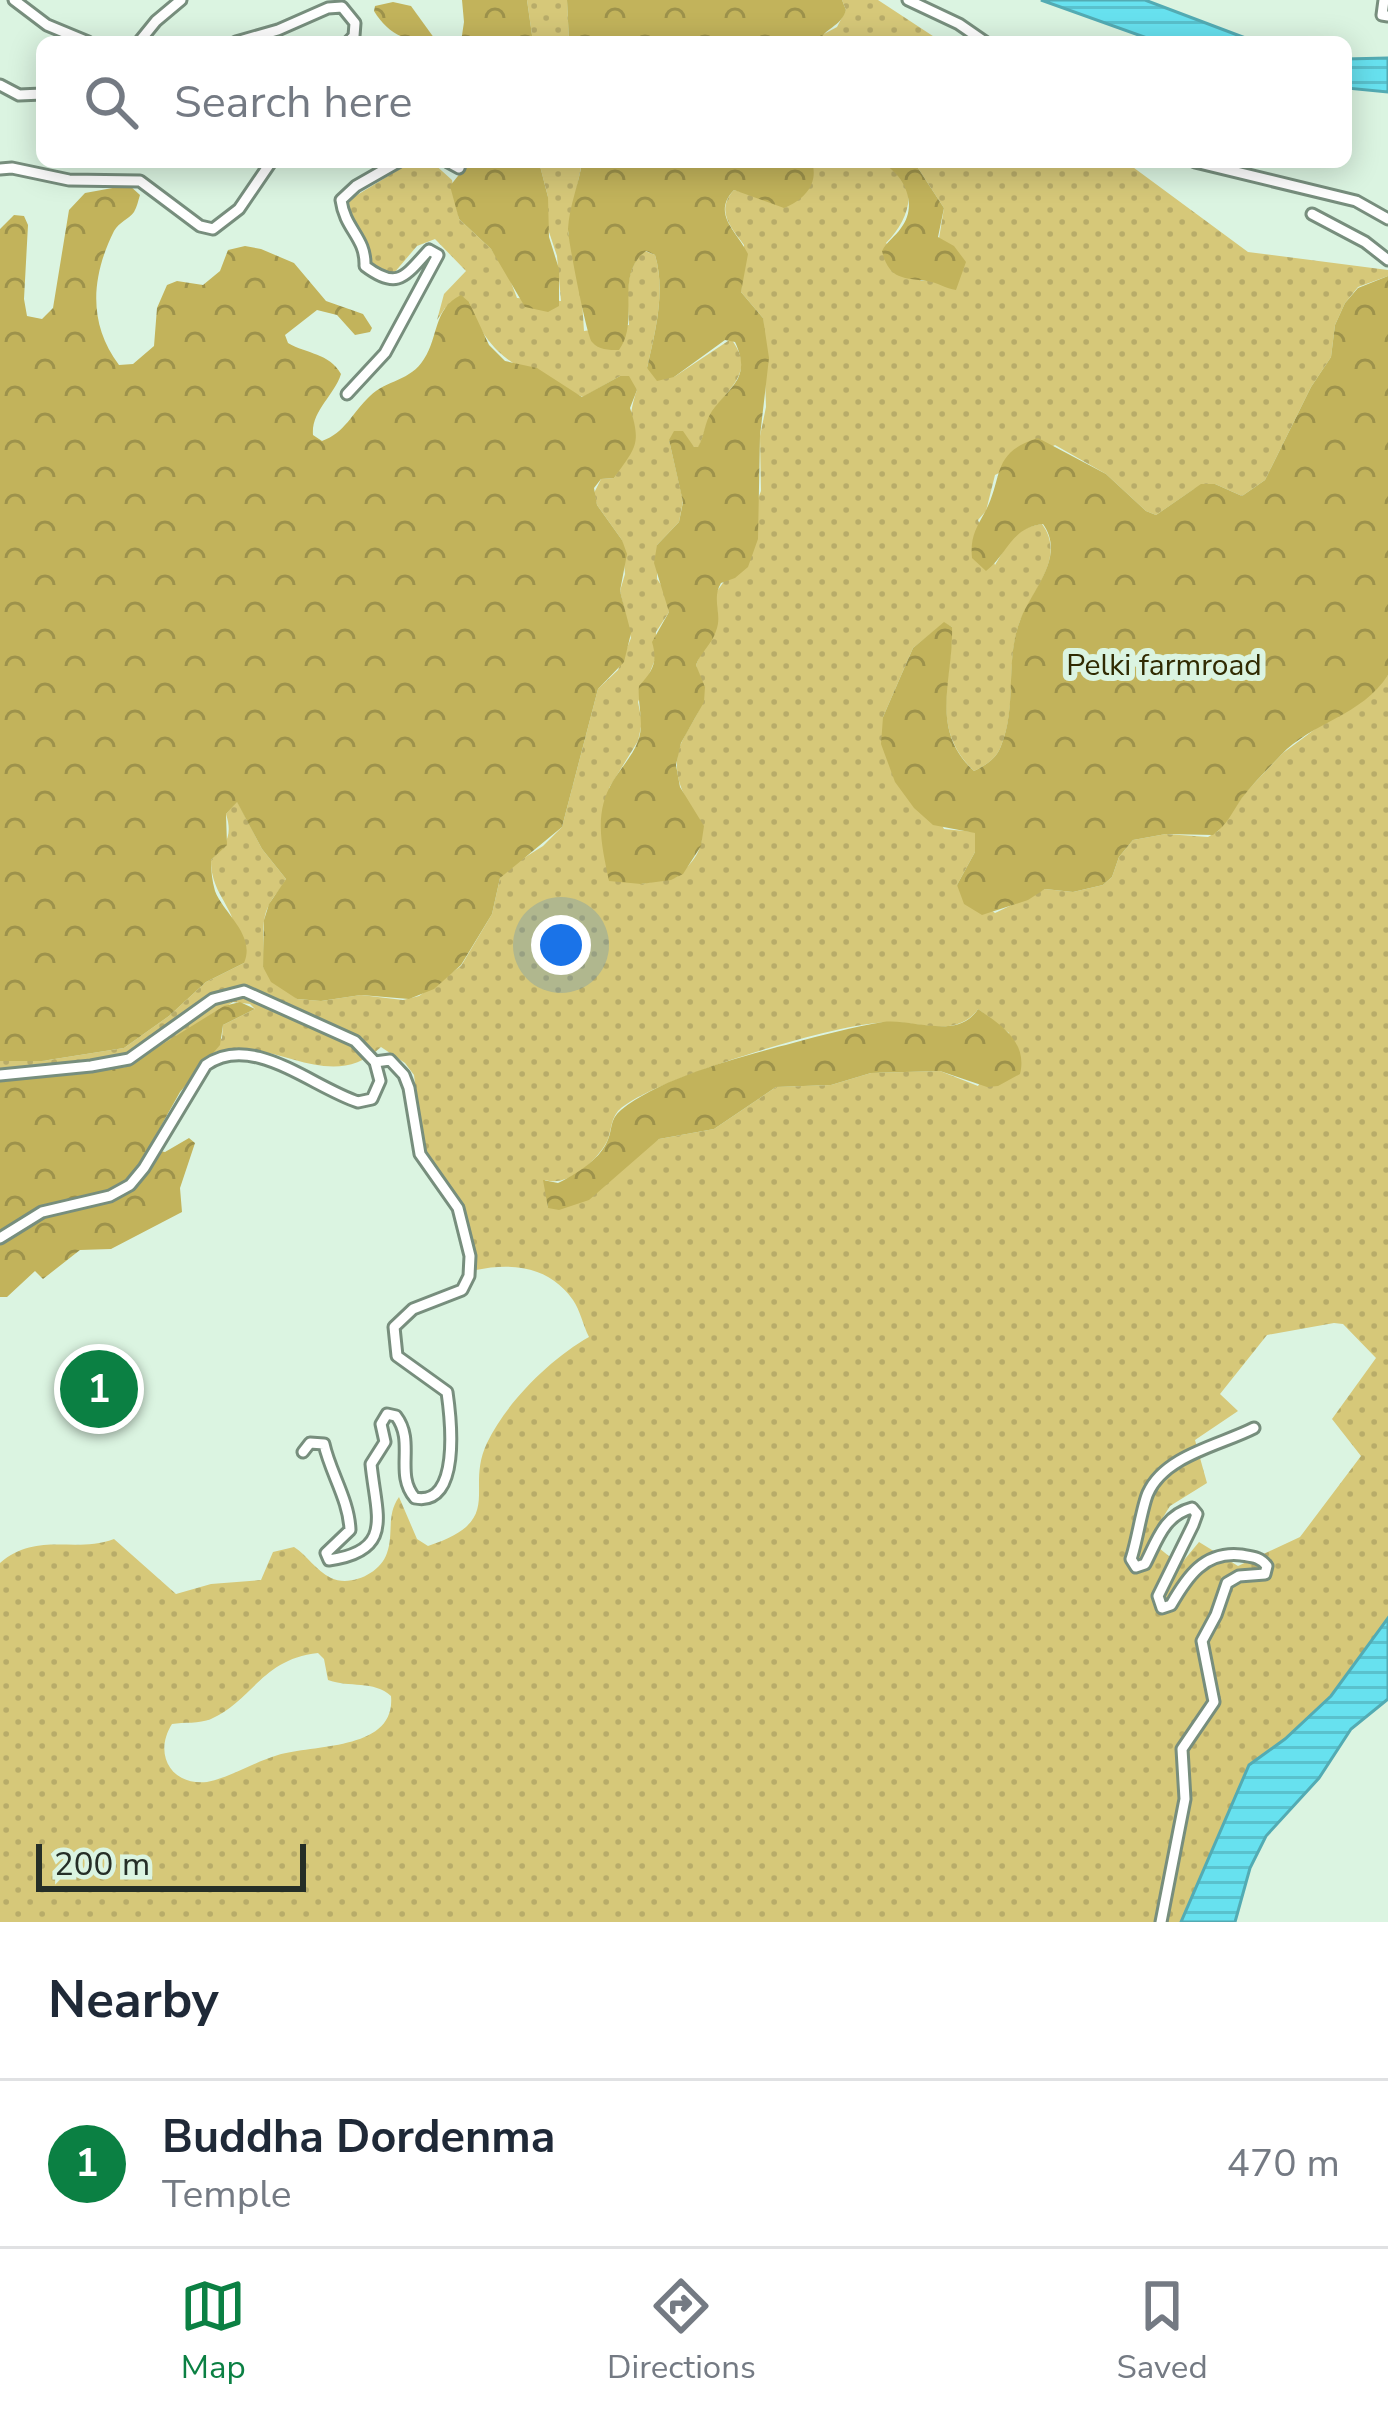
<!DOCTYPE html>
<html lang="en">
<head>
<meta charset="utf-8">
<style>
	:root { --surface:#fff; --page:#f6f6f7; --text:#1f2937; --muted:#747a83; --line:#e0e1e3; --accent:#0b8043 }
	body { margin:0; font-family:"Nunito Sans",sans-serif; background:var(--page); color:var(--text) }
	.scale { position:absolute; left:36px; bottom:30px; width:270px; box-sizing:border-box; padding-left:12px; border:6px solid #252e27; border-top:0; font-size:33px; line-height:42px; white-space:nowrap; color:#252e27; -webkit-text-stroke:9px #dbf4e1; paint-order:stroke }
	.you { position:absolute; left:561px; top:945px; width:42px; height:42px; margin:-30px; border:9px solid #fff; border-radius:50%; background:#1a73e8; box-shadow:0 0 0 18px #1a73e833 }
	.badge { display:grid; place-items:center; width:78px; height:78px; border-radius:50%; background:var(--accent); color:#fff; font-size:39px; font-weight:700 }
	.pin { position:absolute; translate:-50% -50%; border:6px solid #fff; box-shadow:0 3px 12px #0006 }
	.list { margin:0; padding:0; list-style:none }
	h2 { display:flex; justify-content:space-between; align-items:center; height:156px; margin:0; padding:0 48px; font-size:51px }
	h2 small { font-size:39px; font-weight:400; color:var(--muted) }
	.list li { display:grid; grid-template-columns:78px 1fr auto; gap:36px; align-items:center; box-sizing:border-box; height:168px; padding:0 48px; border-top:3px solid var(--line) }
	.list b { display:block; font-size:45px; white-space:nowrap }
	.list p { margin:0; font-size:39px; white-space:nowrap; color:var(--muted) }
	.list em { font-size:39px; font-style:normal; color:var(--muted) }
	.icon { flex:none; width:66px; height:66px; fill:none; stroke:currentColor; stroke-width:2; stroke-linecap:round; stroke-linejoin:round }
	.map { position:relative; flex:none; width:1388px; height:1922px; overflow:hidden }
	.search { position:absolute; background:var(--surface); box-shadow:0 6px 30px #0003; left:36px; right:36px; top:36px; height:132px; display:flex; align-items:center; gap:30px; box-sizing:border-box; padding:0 42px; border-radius:18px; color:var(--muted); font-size:45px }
	.sheet { height:324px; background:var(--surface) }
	nav { display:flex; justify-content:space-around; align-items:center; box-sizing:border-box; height:168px; border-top:3px solid var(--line); background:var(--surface); font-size:33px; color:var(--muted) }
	nav a { display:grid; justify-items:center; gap:6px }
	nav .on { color:var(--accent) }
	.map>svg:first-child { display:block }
</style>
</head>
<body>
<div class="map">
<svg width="1388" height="1922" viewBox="0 0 1388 1922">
	<defs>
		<pattern id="grass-dots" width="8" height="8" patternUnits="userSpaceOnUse" patternTransform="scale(3)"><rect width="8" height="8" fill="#d6c879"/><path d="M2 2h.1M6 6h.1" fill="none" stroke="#b8ac69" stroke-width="1.8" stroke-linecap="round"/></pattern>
		<pattern id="forest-crowns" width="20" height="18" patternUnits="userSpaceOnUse" patternTransform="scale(3)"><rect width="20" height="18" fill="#c2b35b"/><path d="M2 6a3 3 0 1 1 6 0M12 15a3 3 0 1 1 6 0" fill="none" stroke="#9d924b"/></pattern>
		<pattern id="water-rules" width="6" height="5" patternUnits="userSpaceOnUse" patternTransform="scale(3)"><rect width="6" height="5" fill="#67e1ef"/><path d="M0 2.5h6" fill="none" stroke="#59c1cd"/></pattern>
	</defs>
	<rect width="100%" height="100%" fill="#dbf4e1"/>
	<g fill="url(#grass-dots)" fill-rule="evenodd">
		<polygon points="527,0 567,0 569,42 533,42"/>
		<polygon points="842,0 878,0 942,42 819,42 822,35 837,27 846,10"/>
		<path d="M411,162H432L452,180L459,219L491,249L507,272L517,298L561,301L557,256L547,226L548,197L539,162H582L568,232L581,285L584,331L629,325C628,299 623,269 645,251L655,255C666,291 655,333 647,368L674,377L731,339C756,371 730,386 714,410C705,422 705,435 698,448L669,440L683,501L679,522L657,545V579L666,592L669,612L656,632V657L638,702L642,722L638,741L609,788L641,884L677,877C734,827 674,812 677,761C678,735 702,718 704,691C704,683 698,674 696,665C710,630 723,639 715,594L725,580L761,491L760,436L766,407L763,318L741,292L744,245C731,227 715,211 734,190L749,194L815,167L812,162H879C922,179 912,217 886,243L921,281H932L944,208L914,162H1126L1248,252L1388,270V276L1358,287L1345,303L1335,325L1331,357L1311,387L1265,480L1242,496L1215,484L1194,489L1156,515L1146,511L1106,474L1055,445L995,475L986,511L978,520L995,565C1008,543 1015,528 1042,524C1068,559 1028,594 1018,627C1006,666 1017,708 1001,746C996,759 986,765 974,771C929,728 952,680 952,627L944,623L913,648L883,717L944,829L975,832V852L957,885L995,913L1045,889L1073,892L1103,885L1112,877L1119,857L1133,840L1166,834L1208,837L1218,831L1246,792L1283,753L1388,675V1618L1331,1696L1285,1739L1249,1765L1181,1922H0V1563C38,1531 74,1554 114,1539L176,1594L211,1584L261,1580L273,1552L294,1547C308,1556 315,1570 331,1578C350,1587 380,1574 387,1553C394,1534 386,1515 399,1497L417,1539L428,1546C507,1520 464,1491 487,1443C506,1403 550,1359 589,1337C583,1325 580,1310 573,1300C550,1267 513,1262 476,1270L472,1239L460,1202L445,1186L423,1149L414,1075L405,1063L381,1047C327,1098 269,1030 210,1054L222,1038L223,1025L255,1009L250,1004L233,1002L136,1064L114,1070L0,1082V1061H42L124,1048L169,1016L206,982L244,963C239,948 237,930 231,915C222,895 211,885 211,860C226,845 233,836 226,814L237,801L262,849L286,879C281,889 273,896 269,905C259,923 266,947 263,967L297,999L321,1001L361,995L403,1000L419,996L461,966L492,914L500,878L508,868L543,846L562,827L598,689L618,670L631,638L620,591L625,574L622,540L597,505L594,493L601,479L614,478C632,452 626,418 637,390L620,376L583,397C530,372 489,364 469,302L445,308L437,320L444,294L466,271L435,239L417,246L394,273L382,274L370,264C367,240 349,225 349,200ZM978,1009L1009,1033L978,1086L940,1071L871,1073L831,1085L776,1087L714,1129L659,1139L548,1208L545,1180C567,1187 593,1164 605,1145C612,1135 609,1122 618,1111C636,1093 694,1073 719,1064C759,1050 851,1022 891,1022C919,1022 958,1038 978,1009ZM1334,1323L1343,1324L1376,1358L1332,1419L1361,1456L1300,1537L1238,1566L1199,1542L1180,1565L1149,1540L1170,1506L1207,1483L1195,1440L1238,1411L1220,1394L1267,1335ZM318,1653L324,1659L328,1680C349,1688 374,1680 391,1696C396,1751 314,1744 278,1755C254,1762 232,1777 207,1782C171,1786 153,1754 172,1724C184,1722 199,1724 211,1719C253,1700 262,1659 318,1653Z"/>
	</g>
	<g fill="url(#forest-crowns)">
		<polygon points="462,0 527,0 533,42 461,42 464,22"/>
		<path d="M567,0H842L846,10C841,27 824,28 819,42H569Z"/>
		<path d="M393,2L411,6L437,42C409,42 390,37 374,11L375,6Z"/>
		<polygon points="469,162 539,162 548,197 549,237 559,269 559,306 548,312 525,307 491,249 459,219 450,186"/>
		<path d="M582,162H812C819,184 804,200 784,208L734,190C711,214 737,231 748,254L741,292L763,318L769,358L760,436L758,539L748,567L735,578L721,583C711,600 723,614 716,631C712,644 701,652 696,665L705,687L704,702L681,743L676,765L680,787L704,826L701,846L683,874L671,880L641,884L609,881C602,846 593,814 613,781C621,768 633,755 638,741C645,723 637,704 639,686C653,671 658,662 652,642L669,612L654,563L657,545L679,522L683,502L669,440L674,431H683L694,447H698C705,435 704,423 712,411C730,386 752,378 735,342L725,340L674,377L657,381L647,368C655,333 666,291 655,255L646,251C613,276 641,320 619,350C608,350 599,350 592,342C587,338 568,240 568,229C569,206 579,184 582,162Z"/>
		<path d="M879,162H914L944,208L938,237L954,246L966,262L956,290C946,289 937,282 927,281C902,278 889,279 882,251C887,241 895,237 901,228C919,205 904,172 879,162Z"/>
		<path d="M129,185L140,195C138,201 137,207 134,212C129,219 119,222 114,231C91,277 88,324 119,365L133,364L154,346L157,308L167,285L177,281L203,285L220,271L228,250L245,246L261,249L294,263L326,301L363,314L372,328L370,332L355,335L337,315L317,310L285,335L288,343C307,354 329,353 341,374C334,396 311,411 313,435L322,441C345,433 352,413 370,396C386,380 411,381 424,359C439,336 433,309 461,295L469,302L489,345L505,361L537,368L582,397L620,376H629L637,390L630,408C642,445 635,448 614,478L601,479L594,488L597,505L622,540L627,554L620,591L631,633L624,662L598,689L562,827L500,878L492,914L461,965L434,989L409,999L361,995L321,1001L297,999L271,982L263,967L264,920L269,904L286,879L262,849L237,802L226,814L227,845L211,860C211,870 212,881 215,891C224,914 256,935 244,963L206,982L169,1016L124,1048L42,1061H0V229L14,215L24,216L28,225L24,299L27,316L42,319L53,308L69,210L85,193Z"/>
		<path d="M1388,276V675C1362,716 1312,722 1281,755C1268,769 1253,783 1242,798C1232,812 1228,824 1213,835L1166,834L1133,840L1119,857L1112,877L1103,885L1073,892L1045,889L1028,900L982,915L964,904L957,885L975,852V833L933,825L914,808L895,782L881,744L883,717L913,648L944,622L952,627C954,678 928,729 974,771C986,765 996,759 1001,746C1018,705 1004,659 1021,618C1033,589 1066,556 1043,524C1010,528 1009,553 986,571L972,558C970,538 976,528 985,512C1004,477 990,453 1038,438L1106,474L1146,511L1156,515L1201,484H1215L1242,496L1265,480L1311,387L1331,357L1335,325L1345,303L1358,288Z"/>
		<polygon points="240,1002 255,1009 223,1025 220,1045 180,1092 148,1149 165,1152 189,1138 195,1143 180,1188 182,1212 111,1249 80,1250 43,1279 35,1271 7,1297 0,1297 0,1082 126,1067 224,1006"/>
		<path d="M978,1009C1001,1025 1028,1042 1020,1074L998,1086L987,1087L940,1071L871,1073L831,1085L776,1087L714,1129L659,1139L589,1200L559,1210L548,1208L543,1180L558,1183C575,1175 599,1160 607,1142C613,1130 609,1120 621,1110C661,1077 743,1056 793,1043C822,1035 853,1027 883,1022C912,1018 958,1041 978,1009Z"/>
	</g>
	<g fill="url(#water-rules)" stroke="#53abb3" stroke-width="3">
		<polygon points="1041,0 1145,0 1256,42 1158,42"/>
		<polygon points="1388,58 1388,92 1346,88 1346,59"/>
		<polygon points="1388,1618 1388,1699 1351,1729 1319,1778 1266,1836 1250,1868 1235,1922 1181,1922 1249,1765 1285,1739 1331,1696"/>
	</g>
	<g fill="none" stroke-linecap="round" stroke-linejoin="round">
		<g stroke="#778e7d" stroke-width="15">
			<g id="street">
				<polyline points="14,0 47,25 88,42"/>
				<polyline points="908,0 959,24 985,42"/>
				<polyline points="1384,0 1382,15 1388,16"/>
				<polyline points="139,42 156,21 181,0"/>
				<polyline points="236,42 278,30 328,8 342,7 355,23 354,36 348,42"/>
				<polyline points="0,85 19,95 42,94"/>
				<polyline points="448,162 459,168 461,162"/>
				<polyline points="1195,162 1356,201 1388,219"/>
				<polyline points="0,169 12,168 69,180 140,181 200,226 213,229 239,209 271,162"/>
				<polyline points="1312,214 1365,242 1388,260"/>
				<path d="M347,394L385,353L438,255L429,250C405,276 398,291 365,266C366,237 345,230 341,200L356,186L398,162"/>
				<path d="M0,1075L91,1066L129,1059L213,999L244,991L355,1041L375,1062L380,1081L372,1099L358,1102C312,1087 252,1032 206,1065L144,1168L130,1185L110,1196L42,1212L0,1238"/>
				<path d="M303,1452L310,1443L324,1444C330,1472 349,1500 350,1530L326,1553L329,1560C395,1551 376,1515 371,1464L385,1442L381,1424L387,1414L396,1416C416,1442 394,1474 415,1498C461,1507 451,1420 447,1392L397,1356L394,1327L413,1309L462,1290L469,1276L470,1256L458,1208L420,1154L409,1088L404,1075L390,1060L375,1062"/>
				<path d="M1161,1922L1185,1799L1182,1749L1214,1702L1202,1641L1216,1615L1227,1583L1239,1576L1265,1574L1267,1566C1260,1557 1253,1557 1241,1555C1204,1551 1187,1577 1171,1605L1162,1608L1158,1596L1193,1525L1197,1514L1192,1508C1164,1515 1157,1541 1145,1564L1136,1567L1131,1559C1137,1542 1142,1506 1148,1493C1165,1455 1221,1445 1254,1428"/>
			</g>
		</g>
		<use href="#street" stroke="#fff" stroke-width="9"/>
	</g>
	<g text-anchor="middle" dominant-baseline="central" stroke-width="12" stroke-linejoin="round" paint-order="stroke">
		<g font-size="30" fill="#302a02" stroke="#dbf4e1">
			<text x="1164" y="665">Pelki farmroad</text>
		</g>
	</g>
</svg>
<div class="scale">200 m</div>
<div class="you"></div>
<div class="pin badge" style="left:99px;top:1389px">1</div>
<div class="search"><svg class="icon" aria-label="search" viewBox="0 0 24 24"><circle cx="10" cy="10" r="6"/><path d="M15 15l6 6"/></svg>Search here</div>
</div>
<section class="sheet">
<h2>Nearby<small></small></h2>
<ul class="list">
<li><span class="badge">1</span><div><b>Buddha Dordenma</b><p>Temple</p></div><em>470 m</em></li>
</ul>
</section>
<nav>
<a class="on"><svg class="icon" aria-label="map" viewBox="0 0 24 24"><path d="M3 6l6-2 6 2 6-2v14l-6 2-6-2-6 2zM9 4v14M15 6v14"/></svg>Map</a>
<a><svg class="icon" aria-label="directions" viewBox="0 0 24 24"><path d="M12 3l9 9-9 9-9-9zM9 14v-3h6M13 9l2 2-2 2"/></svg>Directions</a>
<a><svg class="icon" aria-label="saved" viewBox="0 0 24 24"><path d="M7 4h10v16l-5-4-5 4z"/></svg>Saved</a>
</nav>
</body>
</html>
